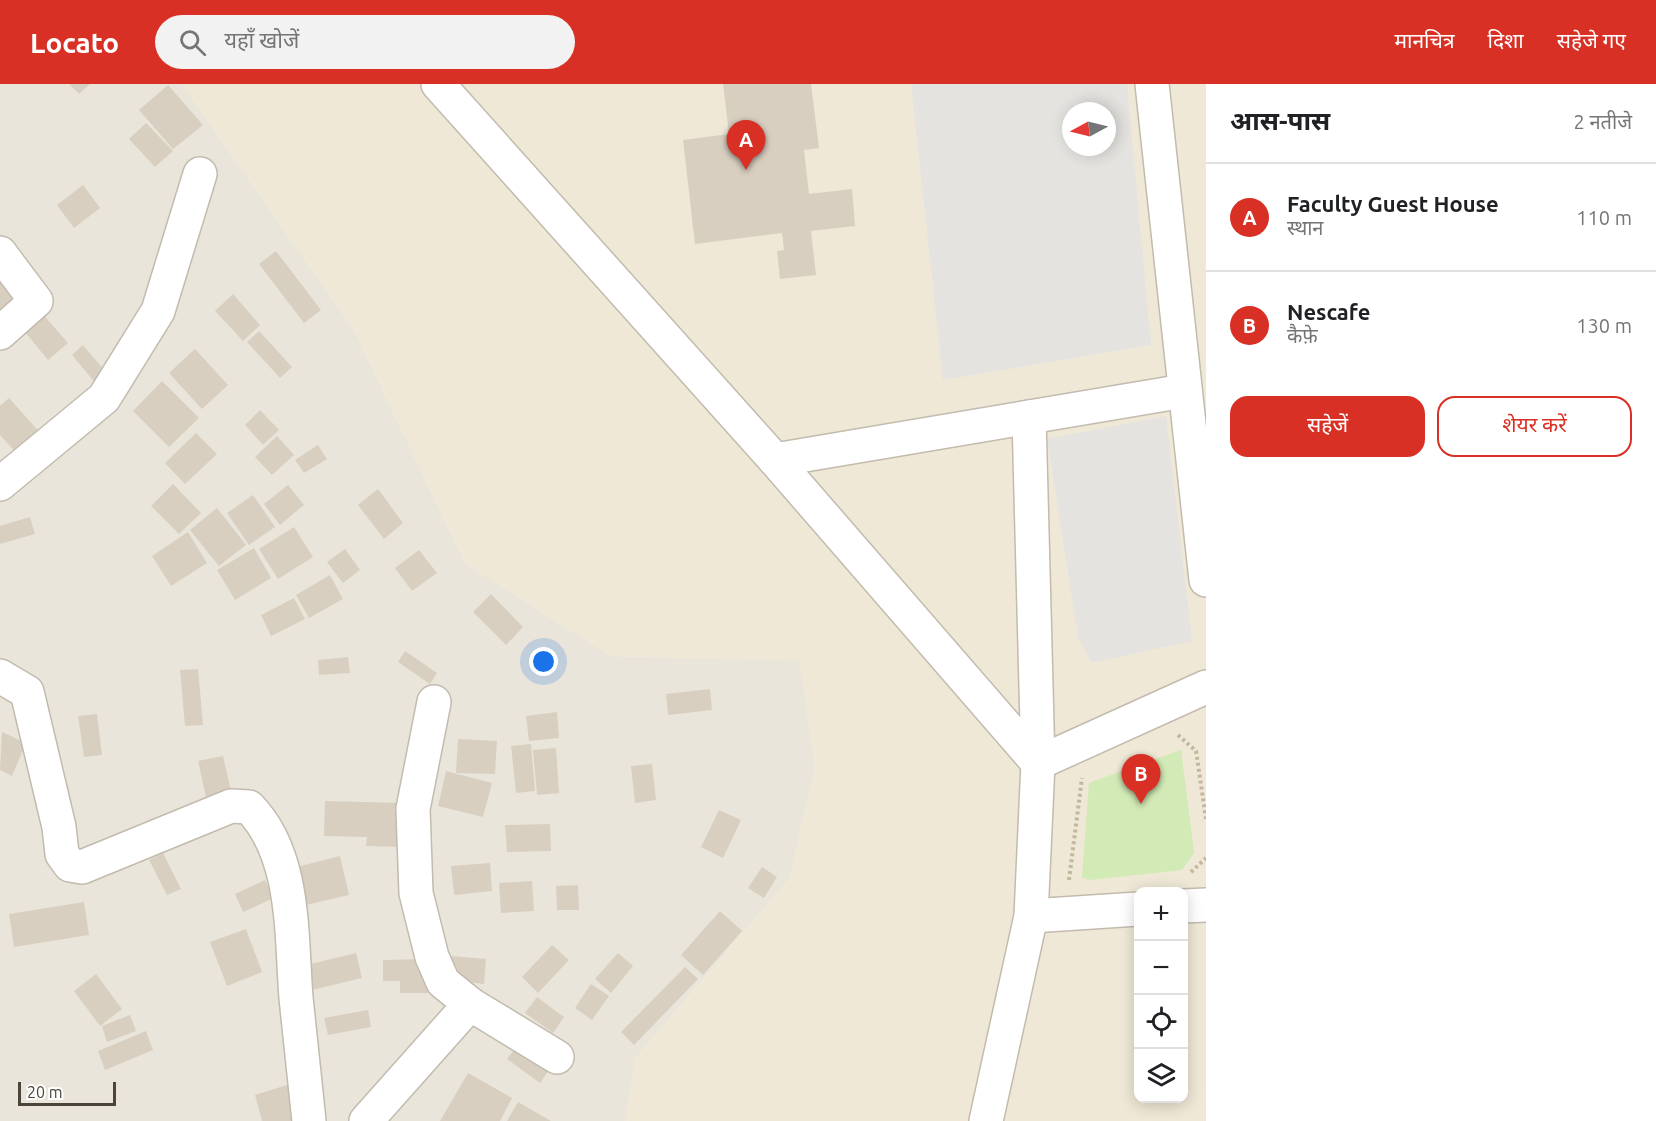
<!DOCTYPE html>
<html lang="hi">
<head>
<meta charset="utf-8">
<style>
	:root { --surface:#fff; --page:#f2f2f2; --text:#202124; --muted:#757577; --line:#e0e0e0; --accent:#d93025 }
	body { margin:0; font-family:Ubuntu,"Noto Sans Devanagari",sans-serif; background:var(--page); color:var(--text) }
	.controls { position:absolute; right:18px; bottom:18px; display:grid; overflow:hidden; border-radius:12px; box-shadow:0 3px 15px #0003 }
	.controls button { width:54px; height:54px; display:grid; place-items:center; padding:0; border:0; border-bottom:2px solid var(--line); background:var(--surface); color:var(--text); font:30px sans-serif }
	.compass { position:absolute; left:1062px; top:18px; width:54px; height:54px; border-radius:50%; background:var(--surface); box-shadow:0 3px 15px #0003; rotate:263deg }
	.scale { position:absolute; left:18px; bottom:15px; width:98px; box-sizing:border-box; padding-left:6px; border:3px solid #4b4439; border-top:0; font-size:16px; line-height:21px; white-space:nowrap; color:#4b4439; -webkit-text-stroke:4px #fff; paint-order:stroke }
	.you { position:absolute; left:544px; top:578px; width:21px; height:21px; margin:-15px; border:4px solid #fff; border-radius:50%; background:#1a73e8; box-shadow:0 0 0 9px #1a73e833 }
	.badge { display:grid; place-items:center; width:39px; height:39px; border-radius:50%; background:var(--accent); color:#fff; font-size:20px; font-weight:700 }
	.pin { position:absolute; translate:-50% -50px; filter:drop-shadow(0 2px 3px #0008) }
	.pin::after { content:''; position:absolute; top:32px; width:21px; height:18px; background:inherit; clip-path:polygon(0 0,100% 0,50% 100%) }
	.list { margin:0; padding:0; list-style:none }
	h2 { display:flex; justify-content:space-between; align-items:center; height:78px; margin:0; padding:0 24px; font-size:26px }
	h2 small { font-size:20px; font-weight:400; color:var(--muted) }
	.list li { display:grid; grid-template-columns:39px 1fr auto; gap:18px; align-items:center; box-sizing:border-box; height:108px; padding:0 24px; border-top:2px solid var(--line) }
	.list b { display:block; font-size:22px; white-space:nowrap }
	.list p { margin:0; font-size:20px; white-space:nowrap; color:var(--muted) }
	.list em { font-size:20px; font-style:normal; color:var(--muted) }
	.actions { display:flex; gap:12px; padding:18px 24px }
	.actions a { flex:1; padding:14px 0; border:2px solid var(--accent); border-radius:18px; text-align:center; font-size:21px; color:var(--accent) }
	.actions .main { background:var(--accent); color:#fff }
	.icon { flex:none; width:33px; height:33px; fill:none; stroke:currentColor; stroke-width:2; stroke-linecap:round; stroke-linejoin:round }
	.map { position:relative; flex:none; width:1206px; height:1037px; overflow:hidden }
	header { display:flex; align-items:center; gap:36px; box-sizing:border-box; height:84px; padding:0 30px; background:var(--accent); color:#fff }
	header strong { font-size:28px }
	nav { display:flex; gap:33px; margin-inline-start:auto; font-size:21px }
	.search { width:420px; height:54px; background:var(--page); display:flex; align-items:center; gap:15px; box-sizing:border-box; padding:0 21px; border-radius:33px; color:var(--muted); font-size:22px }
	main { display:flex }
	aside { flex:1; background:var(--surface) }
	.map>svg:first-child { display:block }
</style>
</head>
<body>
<header>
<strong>Locato</strong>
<div class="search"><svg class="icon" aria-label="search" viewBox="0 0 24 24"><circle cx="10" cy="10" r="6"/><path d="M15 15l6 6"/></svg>यहाँ खोजें</div>
<nav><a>मानचित्र</a><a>दिशा</a><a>सहेजे गए</a></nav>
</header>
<main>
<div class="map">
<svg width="1206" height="1037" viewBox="0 0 1206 1037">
	<rect width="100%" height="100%" fill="#f6f3ec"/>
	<polygon fill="#eae5da" points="0,0 182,0 354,246 465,479 611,572 800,576 815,684 790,794 635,975 625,1037 0,1037"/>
	<path fill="#efe8d6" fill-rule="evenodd" d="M182,0H1206V1037H625L635,975L790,794L815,684L800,577L611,572L465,479L354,246ZM1071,27H1107V63H1071ZM1138,808H1184V1014H1138Z"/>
	<polygon fill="#d2eab5" points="1181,666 1194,769 1182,786 1090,796 1082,794 1089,699"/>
	<g fill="#e5e3e0" fill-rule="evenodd">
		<path d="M911,0H1127L1151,261L943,296ZM1071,27H1107V63H1071Z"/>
		<polygon points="1166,332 1192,557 1092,579 1078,553 1047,355"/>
	</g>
	<g fill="#d8cfc1">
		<polygon points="69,0 90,0 79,10"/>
		<polygon points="723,0 811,0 819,64 804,66 809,110 852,105 855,142 811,147 816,191 780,195 777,167 784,166 782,149 695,160 683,56 729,50"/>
		<polygon points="168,1 203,41 173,65 139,26"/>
		<polygon points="146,39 173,67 155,83 129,55"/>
		<polygon points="83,101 100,124 74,144 57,121"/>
		<polygon points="276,167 321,226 304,239 259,180"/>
		<polygon points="0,194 16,212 0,227"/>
		<polygon points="233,210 260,241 243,257 215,227"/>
		<polygon points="40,227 68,259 48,276 21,243"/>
		<polygon points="259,247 292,283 280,294 247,258"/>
		<polygon points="83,261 109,292 98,302 72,271"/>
		<polygon points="195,265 228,301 202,325 169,289"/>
		<polygon points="162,297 199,334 169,363 133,327"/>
		<polygon points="9,314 43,352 20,373 0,351 0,322"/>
		<polygon points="260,326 279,346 263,361 245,341"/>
		<polygon points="196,349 217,370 185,400 165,379"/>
		<polygon points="277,352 294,371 272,391 255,373"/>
		<polygon points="318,361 327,375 304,389 295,376"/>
		<polygon points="173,400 201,429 179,450 151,422"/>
		<polygon points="288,401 304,421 280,441 264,420"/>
		<polygon points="378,405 403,439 384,455 358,421"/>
		<polygon points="253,411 275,443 249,461 227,429"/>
		<polygon points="217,424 246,461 219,482 190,446"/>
		<polygon points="30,433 35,450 0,460 0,442"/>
		<polygon points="294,443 313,473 278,495 259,465"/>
		<polygon points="188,448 207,479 171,502 152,472"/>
		<polygon points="254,464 271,494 235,516 217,486"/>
		<polygon points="345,465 360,486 343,499 327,478"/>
		<polygon points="419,466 437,489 412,507 395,484"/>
		<polygon points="330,491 343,515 309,534 296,511"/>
		<polygon points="491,510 523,543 506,561 473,528"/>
		<polygon points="294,514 305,535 271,552 261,531"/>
		<polygon points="405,567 437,589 430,600 398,578"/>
		<polygon points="348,573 350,589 319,591 318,576"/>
		<polygon points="198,585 203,641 185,642 180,586"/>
		<polygon points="710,605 712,626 668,631 666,610"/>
		<polygon points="557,628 559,654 529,657 526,632"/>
		<polygon points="97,630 102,671 84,673 78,632"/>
		<polygon points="2,648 26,659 12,692 0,686"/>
		<polygon points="458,655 497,657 495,690 456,689"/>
		<polygon points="531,660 535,707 516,709 511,662"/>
		<polygon points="556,664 559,709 537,711 533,666"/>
		<polygon points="223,672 231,707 206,713 198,677"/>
		<polygon points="652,680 656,716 635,719 631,682"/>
		<polygon points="446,687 492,699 483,733 438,722"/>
		<polygon points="325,717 404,719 403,763 366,762 367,753 324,752"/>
		<polygon points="719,726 741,736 723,774 701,763"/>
		<polygon points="550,740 551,767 507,768 505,741"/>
		<polygon points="163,769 181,805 167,811 149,776"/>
		<polygon points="340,772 349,811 297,823 289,785"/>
		<polygon points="490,779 492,807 454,811 451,782"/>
		<polygon points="762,783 777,793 764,814 748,804"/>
		<polygon points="265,796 274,814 243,828 235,810"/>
		<polygon points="532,797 534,827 501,829 499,799"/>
		<polygon points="578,801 579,826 557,826 556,802"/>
		<polygon points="84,818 89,851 14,863 9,830"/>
		<polygon points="720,827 742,847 703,891 681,871"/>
		<polygon points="246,845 262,888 227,902 210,858"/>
		<polygon points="552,861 569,876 538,909 522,893"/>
		<polygon points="356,869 362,894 304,908 298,883"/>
		<polygon points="618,869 633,882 611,909 595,895"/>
		<polygon points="451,872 486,875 484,900 449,896"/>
		<polygon points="427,875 428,909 400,909 400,897 383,897 383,876"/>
		<polygon points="685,883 698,895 634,961 621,948"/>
		<polygon points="96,890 122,925 100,942 74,907"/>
		<polygon points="591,900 609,912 592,936 575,924"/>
		<polygon points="537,913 564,933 553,949 525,929"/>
		<polygon points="368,926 371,943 328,951 324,934"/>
		<polygon points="130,931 136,947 107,958 102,942"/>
		<polygon points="146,947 153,966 105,986 98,967"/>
		<polygon points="520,958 552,982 540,999 507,975"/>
		<polygon points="468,989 512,1014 500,1037 440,1037"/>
		<polygon points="290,1000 301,1037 262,1037 255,1011"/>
		<polygon points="518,1018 551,1037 507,1037"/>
	</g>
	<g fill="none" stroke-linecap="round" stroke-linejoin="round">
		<g stroke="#c2bbae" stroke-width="36">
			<g id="minor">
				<polyline points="438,0 775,376 1038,679 1206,603"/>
				<polyline points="1152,0 1206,496"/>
				<polyline points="0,169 36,217 0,249"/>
				<polyline points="775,376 1184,307"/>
				<polyline points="0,400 104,314 158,227 200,90"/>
				<path d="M0,592L27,608L59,743L62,770L70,781L82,783L231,722L249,723C296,771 291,851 296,914C300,955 305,996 309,1037"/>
				<polyline points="434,618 413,725 416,809 432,873 443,898 470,920 557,973"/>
				<polyline points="1184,822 1206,821"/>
				<polyline points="1031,832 1138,825"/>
				<polyline points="366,1037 470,920"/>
				<polyline points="986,1037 1031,832 1038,679 1029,333"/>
			</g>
		</g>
		<g stroke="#c4b79f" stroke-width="4" stroke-dasharray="3 3" stroke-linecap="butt">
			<polyline points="1178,651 1196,667 1206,735"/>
			<polyline points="1191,788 1206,774"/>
			<polyline points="1069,796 1082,694"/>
		</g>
		<use href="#minor" stroke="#fff" stroke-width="33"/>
	</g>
</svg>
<div class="controls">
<button>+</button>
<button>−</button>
<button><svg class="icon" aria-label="locate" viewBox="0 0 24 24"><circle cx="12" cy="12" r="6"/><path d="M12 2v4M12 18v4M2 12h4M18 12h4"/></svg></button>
<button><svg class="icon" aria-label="layers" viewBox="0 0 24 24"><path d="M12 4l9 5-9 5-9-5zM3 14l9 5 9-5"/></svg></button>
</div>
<svg class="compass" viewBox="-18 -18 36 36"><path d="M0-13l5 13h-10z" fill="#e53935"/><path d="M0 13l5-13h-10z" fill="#757577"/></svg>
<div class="scale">20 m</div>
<div class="you"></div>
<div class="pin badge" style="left:746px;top:86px">A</div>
<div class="pin badge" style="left:1141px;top:720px">B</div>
</div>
<aside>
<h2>आस-पास<small>2 नतीजे</small></h2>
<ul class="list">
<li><span class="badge">A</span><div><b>Faculty Guest House</b><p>स्थान</p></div><em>110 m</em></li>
<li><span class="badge">B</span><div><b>Nescafe</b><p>कैफ़े</p></div><em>130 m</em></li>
</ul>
<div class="actions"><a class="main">सहेजें</a><a>शेयर करें</a></div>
</aside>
</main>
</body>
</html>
